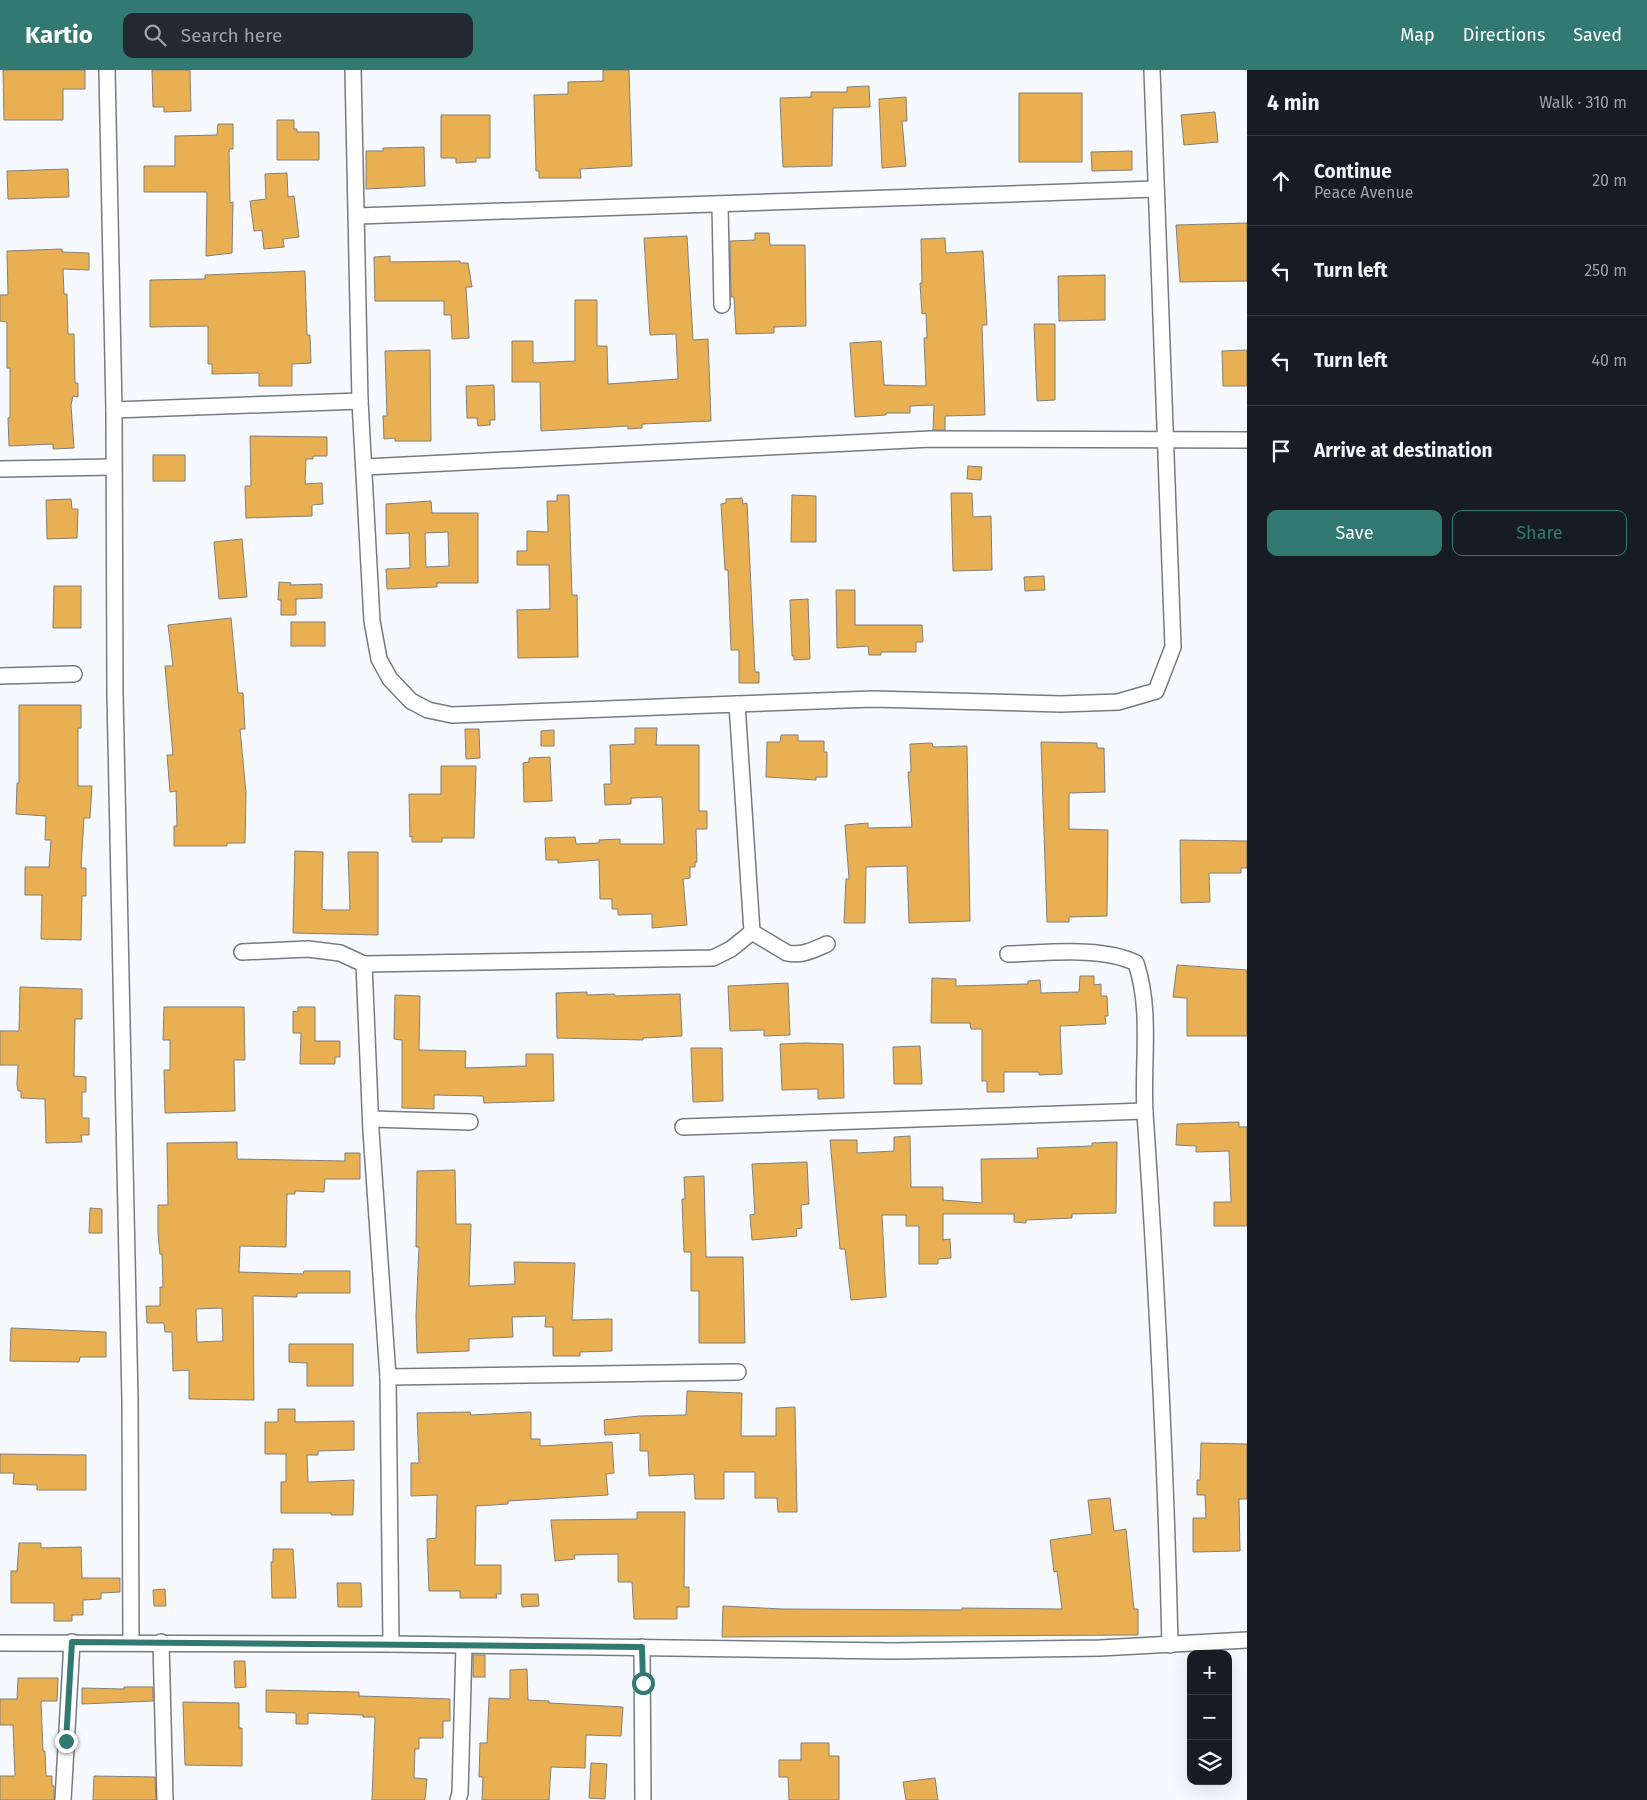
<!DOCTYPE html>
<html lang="en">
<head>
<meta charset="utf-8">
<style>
	:root { --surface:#171b24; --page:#242831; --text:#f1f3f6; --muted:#9ea1a6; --line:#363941; --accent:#327972 }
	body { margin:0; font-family:"Fira Sans",sans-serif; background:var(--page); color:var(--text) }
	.controls { position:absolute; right:15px; bottom:15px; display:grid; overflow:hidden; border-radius:10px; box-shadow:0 5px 20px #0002 }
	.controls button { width:45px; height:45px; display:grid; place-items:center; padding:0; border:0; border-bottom:1px solid var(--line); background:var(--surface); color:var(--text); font:25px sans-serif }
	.stop { position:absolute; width:15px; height:15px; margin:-11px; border:4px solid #327972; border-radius:50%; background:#fff }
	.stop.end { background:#327972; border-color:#fff; box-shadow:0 1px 5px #0008 }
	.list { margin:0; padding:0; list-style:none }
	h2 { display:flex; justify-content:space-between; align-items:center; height:65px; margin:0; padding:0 20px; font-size:21px }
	h2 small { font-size:16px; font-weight:400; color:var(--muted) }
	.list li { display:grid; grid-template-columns:32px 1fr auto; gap:15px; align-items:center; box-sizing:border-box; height:90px; padding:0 20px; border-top:1px solid var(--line) }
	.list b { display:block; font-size:19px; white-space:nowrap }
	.list p { margin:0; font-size:16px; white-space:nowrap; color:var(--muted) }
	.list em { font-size:16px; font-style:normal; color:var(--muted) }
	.actions { display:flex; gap:10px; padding:15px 20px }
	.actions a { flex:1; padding:11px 0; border:1px solid var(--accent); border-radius:10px; text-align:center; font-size:18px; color:var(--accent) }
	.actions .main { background:var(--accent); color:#fff }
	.icon { flex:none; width:28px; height:28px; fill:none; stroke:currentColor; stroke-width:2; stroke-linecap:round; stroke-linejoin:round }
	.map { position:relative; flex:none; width:1247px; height:1730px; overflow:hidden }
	header { display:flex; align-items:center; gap:30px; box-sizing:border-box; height:70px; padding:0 25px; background:var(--accent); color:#fff }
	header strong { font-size:24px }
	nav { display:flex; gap:28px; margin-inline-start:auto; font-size:18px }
	.search { width:350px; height:45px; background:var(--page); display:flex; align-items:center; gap:12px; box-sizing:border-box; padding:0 18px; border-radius:10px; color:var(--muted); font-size:19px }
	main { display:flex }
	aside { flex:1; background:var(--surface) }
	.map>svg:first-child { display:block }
</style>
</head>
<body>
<header>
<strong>Kartio</strong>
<div class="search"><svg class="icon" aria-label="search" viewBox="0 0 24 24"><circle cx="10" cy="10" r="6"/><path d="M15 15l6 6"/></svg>Search here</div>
<nav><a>Map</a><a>Directions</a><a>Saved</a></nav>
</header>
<main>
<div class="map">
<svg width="1247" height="1730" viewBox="0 0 1247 1730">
	<rect width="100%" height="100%" fill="#f6f9fe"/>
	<g fill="#e9b053" stroke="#847f77" fill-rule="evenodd">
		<polygon points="3,0 85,0 85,19 63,19 63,50 4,50"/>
		<polygon points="152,0 190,0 191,41 164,42 164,37 153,37"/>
		<polygon points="603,0 629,0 632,96 580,99 581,108 539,108 539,101 536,101 534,25 568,24 568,12 603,11"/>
		<polygon points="869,16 870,37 833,38 832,96 783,97 780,28 811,27 811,22 847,22 847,17"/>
		<rect x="1019" y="23" width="63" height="69"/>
		<polygon points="906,27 907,51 902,51 906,96 882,98 879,29"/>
		<polygon points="1215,42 1218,72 1184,75 1181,45"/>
		<polygon points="441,45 490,45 490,88 476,88 476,92 456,93 456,88 441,88"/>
		<polygon points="277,50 294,50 294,59 297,59 297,62 319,62 319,90 277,90"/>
		<polygon points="218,54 233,54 233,79 229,79 230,133 233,132 232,183 206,186 207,122 144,122 144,96 175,96 175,66 217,65"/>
		<polygon points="424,77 425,116 366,119 366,81 383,81 383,78"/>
		<polygon points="1132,81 1132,100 1092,101 1091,82"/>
		<polygon points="68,99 69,127 8,129 7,101"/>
		<polygon points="287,103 288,127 294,126 299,167 283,169 284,177 264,179 262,160 254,161 250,131 266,129 265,104"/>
		<polygon points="1247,153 1247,211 1180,212 1176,155"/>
		<polygon points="755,163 769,163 770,175 805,175 806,256 774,257 774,263 736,264 734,227 731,227 730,171 755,170"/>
		<polygon points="687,166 693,270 708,269 711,351 642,354 642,358 628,359 628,356 541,361 540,312 512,312 512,271 533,271 533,293 575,291 575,230 597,230 597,276 607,276 608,314 678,309 676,264 650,265 644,168"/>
		<polygon points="945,168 946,183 983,181 987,255 982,255 985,345 945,346 945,360 933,360 934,335 910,336 910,343 886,343 886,345 855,347 850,273 881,271 884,315 926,316 924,268 927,268 926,243 922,244 920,213 922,213 921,169"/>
		<polygon points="62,179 62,182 89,183 89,200 63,199 64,224 67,224 68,264 74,264 75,313 78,313 78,327 73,326 71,335 74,378 53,379 53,374 9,376 8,348 10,348 10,298 7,298 7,252 0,251 0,225 8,225 7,181"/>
		<polygon points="390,186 390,192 460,191 460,193 468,193 472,217 466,217 469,268 452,269 451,245 444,245 444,231 375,231 374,187"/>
		<polygon points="305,201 307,265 310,265 311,293 292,294 292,316 259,316 259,303 212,304 212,294 208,294 208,256 150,257 150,210 205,209 205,205"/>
		<polygon points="1105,205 1105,250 1059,251 1058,206"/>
		<polygon points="1034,254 1055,254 1055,330 1037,331"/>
		<polygon points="430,280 431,371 395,371 395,368 384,369 383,346 387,346 385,281"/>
		<polygon points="1247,280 1247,316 1223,316 1222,281"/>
		<polygon points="494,315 495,350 490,350 490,355 478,356 477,348 467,348 466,316"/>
		<polygon points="250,366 327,367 327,386 313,386 313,389 306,389 305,414 322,413 323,434 312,435 312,446 246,448 245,416 251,416"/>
		<rect x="153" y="385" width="32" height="26"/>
		<polygon points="968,396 982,397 981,410 967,409"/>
		<polygon points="951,423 972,423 973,447 991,446 992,500 953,501"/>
		<polygon points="557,425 569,425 572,525 577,525 578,587 518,588 517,540 550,539 549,495 517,495 517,481 527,481 527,461 548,462 547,431 557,431"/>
		<polygon points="792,425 816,426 816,472 791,472"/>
		<polygon points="742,428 743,434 747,433 755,602 759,602 759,613 739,613 739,580 731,580 728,500 725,500 721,434 726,433 726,429"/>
		<polygon points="71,429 72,439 78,439 77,468 47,469 46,430"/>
		<path d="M431,431L432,443H478V513H437V517L387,519L386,499L410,498L409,463L386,464V434ZM448,462L449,496L426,497L425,463Z"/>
		<polygon points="242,469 247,527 219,529 214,472"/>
		<polygon points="1044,506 1045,520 1025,521 1024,507"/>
		<polygon points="279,512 291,513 290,515 322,514 322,528 296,529 296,545 281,545 281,530 278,530"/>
		<polygon points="54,516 81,516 81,558 53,558"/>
		<polygon points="836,520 855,520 855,555 922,555 923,572 916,572 916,582 881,582 881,585 869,585 868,576 837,578"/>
		<polygon points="808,529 810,589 794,590 794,586 792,586 790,530"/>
		<polygon points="231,548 238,623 243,623 245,659 240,659 246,723 245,773 227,773 227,776 174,776 174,756 177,756 176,721 170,722 167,685 173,685 165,596 173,596 168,555"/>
		<rect x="291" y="552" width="34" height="24"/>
		<polygon points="19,635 81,635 81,658 78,658 78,716 92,716 90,748 84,748 81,798 86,798 86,826 82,826 81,870 41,869 42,825 25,825 25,797 49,797 51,770 45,770 46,746 16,744 17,713 19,713"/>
		<polygon points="635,658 657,658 656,675 699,675 699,741 707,741 707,759 696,759 697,792 695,792 695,797 690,797 690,808 683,809 687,855 652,858 652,844 618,845 618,839 612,839 612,829 600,829 599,790 558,793 558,790 546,790 545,768 575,767 576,774 599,773 599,770 620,769 620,774 664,774 662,727 631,728 631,734 605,735 604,714 611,714 610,675 635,674"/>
		<polygon points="465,659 479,659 480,688 466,689"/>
		<polygon points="554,660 554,676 541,676 541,661"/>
		<polygon points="781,665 798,665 798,671 824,671 824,682 827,682 827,707 816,707 816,710 766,707 767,672 780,672"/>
		<polygon points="1041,672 1097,673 1097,678 1104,678 1105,722 1069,723 1069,759 1108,760 1107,846 1069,847 1069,852 1047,852"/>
		<polygon points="932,673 933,677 967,676 970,851 909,853 907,796 866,797 865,853 844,853 846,809 849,809 845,755 868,753 868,758 912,757 908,702 911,702 910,674"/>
		<polygon points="550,687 552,731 524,732 523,693 529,692 529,688"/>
		<polygon points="441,696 476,696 474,768 442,768 442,772 412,772 412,766 410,767 409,724 441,724"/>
		<polygon points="1180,770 1247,771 1247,798 1241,798 1241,803 1209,803 1210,832 1181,833"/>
		<polygon points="295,781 323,782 322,839 326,840 350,840 348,782 378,782 378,865 293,863"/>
		<polygon points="1177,895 1247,900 1247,966 1187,966 1187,928 1173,927"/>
		<polygon points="1080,906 1094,906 1094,915 1101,914 1101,926 1107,926 1108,946 1105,946 1106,954 1060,956 1062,1004 1039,1005 1039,1002 1004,1002 1004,1022 987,1022 987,1011 982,1011 982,959 971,959 970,953 931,953 932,908 956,909 956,916 1028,914 1028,911 1040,910 1041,923 1079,922"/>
		<polygon points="788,913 790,965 764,966 764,960 730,961 728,916"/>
		<polygon points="20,917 82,919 82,949 75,949 74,1006 86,1007 86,1022 82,1022 82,1048 89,1048 89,1065 81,1065 82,1072 46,1073 45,1029 21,1028 21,1021 18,1021 17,1015 18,995 0,995 0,961 19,961"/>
		<polygon points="587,922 587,925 614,924 615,926 680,924 682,966 643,968 643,970 557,968 556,923"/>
		<polygon points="395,925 420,926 419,980 466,981 465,998 526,996 526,984 553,984 554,1031 484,1033 483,1026 434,1025 434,1039 402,1038 402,970 394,969"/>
		<polygon points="164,937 244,937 245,990 234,990 235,1041 165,1043 164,1000 170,1000 170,970 163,970"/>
		<polygon points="298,937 315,937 315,971 340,971 340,987 335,987 335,994 300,994 301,963 293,963 293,941 298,942"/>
		<polygon points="805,973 843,974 844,1028 818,1029 818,1019 782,1020 780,974"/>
		<polygon points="920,976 922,1014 894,1014 893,977"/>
		<polygon points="691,978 722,978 723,1031 693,1032"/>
		<polygon points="1239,1052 1239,1057 1247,1057 1247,1156 1214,1156 1214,1132 1231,1132 1229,1081 1196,1082 1196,1076 1176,1075 1177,1054"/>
		<polygon points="910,1066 911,1117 943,1117 943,1130 982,1133 981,1089 1038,1088 1037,1078 1092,1076 1092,1073 1117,1072 1116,1143 1072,1144 1072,1148 1026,1150 1026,1153 1014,1152 1014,1144 943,1144 943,1170 950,1169 951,1188 938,1189 938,1194 919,1194 919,1156 906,1156 906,1145 882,1145 886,1227 851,1230 845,1179 840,1179 830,1070 857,1070 857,1083 894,1081 894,1067"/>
		<path d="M237,1072V1089L345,1091V1083H360V1109H325L324,1122L295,1121V1124H287L286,1177L240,1176L239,1202L303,1204L304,1201H350V1223H297V1227L253,1226L254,1330L189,1329V1300L173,1301L172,1262H165L164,1253H147L146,1236H160V1217H163L162,1184H160L158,1163V1135H168L167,1073ZM222,1238L223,1271L197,1272L196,1239Z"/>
		<polygon points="807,1092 809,1134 801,1135 802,1158 796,1159 797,1166 752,1170 750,1145 755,1144 752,1094"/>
		<polygon points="455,1100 456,1154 471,1154 469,1216 515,1214 514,1192 575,1193 572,1250 612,1249 612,1281 580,1282 580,1286 553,1286 553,1257 545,1257 546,1246 512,1247 513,1267 469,1269 469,1281 417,1283 416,1246 419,1177 416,1177 417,1101"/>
		<polygon points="704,1106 706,1187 743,1187 745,1273 699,1273 699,1221 691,1221 691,1182 684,1182 682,1129 685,1129 684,1107"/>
		<polygon points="90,1138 102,1139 102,1163 89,1163"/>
		<polygon points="11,1258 106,1262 106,1287 80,1287 79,1292 10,1291"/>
		<polygon points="289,1274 353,1274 353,1316 307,1316 307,1293 289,1292"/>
		<polygon points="687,1321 742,1323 741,1366 776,1366 776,1338 795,1337 797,1442 778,1442 777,1428 755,1428 755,1402 724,1402 724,1429 695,1429 694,1404 649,1406 648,1381 640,1381 640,1363 605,1365 604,1350 639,1346 686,1345"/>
		<polygon points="278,1339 295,1339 295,1352 354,1351 354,1380 318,1381 318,1385 307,1385 308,1412 354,1410 353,1445 331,1445 331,1443 281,1443 281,1412 286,1412 286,1384 265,1384 265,1352 278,1352"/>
		<polygon points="470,1342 471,1345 531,1342 531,1369 540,1369 540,1376 612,1372 614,1403 606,1404 608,1425 508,1431 508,1434 476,1436 475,1495 501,1495 501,1524 496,1524 497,1528 460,1528 460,1521 429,1521 427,1469 436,1468 437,1425 411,1426 411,1393 419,1393 417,1343"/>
		<polygon points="1201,1373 1247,1374 1247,1429 1239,1429 1240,1481 1193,1482 1193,1448 1206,1448 1205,1425 1197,1425 1197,1410 1200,1410"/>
		<polygon points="0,1384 86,1385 86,1420 37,1420 37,1415 13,1414 14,1403 0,1403"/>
		<polygon points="1110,1428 1114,1461 1126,1459 1134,1539 1138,1539 1138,1565 722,1567 723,1536 782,1539 962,1540 962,1538 1062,1539 1057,1501 1054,1502 1050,1470 1092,1464 1088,1430"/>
		<polygon points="637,1442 685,1442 684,1517 689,1517 689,1537 677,1537 677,1549 634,1549 632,1512 618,1512 618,1484 574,1485 575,1489 555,1491 551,1450 637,1449"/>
		<polygon points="19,1473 41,1473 41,1478 81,1477 82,1508 120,1508 120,1522 101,1523 101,1529 83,1530 83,1545 72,1545 72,1551 54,1551 54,1533 11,1533 11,1501 17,1501"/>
		<polygon points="273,1479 293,1479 296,1528 272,1528 271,1492 273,1492"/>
		<polygon points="337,1513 361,1513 362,1537 338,1537"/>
		<polygon points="165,1519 166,1536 154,1536 153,1520"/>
		<polygon points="521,1524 538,1524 539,1536 522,1537"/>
		<rect x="473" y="1585" width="12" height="22"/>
		<polygon points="234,1591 245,1591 246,1617 235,1618"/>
		<polygon points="527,1599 528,1630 549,1631 549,1633 623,1637 621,1666 586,1665 585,1698 551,1697 549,1730 482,1730 483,1707 479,1707 480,1673 487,1673 489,1628 510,1629 510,1600"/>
		<polygon points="18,1608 58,1608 57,1631 41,1631 43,1681 45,1681 46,1706 52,1706 52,1716 54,1716 54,1730 0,1730 0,1706 15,1706 13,1655 0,1655 0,1629 17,1629"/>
		<polygon points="124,1617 153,1617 153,1631 82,1634 82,1618 124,1619"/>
		<polygon points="266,1620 359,1622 359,1626 450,1629 450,1651 443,1651 443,1668 419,1668 419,1679 415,1679 414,1708 427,1709 425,1730 372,1730 375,1647 363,1647 363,1645 308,1643 308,1654 296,1654 296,1643 266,1642"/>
		<polygon points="183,1632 239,1633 239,1658 242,1658 242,1696 185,1695"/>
		<polygon points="801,1673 829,1673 829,1686 839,1686 839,1730 789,1730 788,1707 779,1707 779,1690 801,1690"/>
		<polygon points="591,1693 607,1694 605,1729 589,1728"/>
		<polygon points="94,1706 155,1707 156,1730 93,1730"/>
		<polygon points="935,1708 938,1730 906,1730 903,1712"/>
	</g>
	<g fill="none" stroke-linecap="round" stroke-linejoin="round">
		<g stroke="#767b82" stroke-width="18">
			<g id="street">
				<polyline points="107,0 114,340 115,624 130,1330 131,1572"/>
				<polyline points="720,135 722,235"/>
				<polyline points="357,146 1155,119"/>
				<polyline points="114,340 360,331"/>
				<polyline points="365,397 931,369 1247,370"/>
				<polyline points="0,399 113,397"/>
				<polyline points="0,606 74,604"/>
				<polyline points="737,634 873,629 1061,634 1118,632 1156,621 1173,577 1152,0"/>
				<path d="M752,862L787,883C802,886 813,880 827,874"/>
				<polyline points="242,882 308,879 340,883 364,894 713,888 731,879 752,862 737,634 452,645 428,640 411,631 390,609 379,589 372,551 360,331 353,0"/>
				<path d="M1008,884C1047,883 1102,876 1136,893C1152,941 1142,994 1145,1043C1157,1220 1166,1398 1170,1575"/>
				<polyline points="364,894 371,1061 388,1307 391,1574"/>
				<polyline points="371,1049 470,1052"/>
				<polyline points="683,1057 1145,1041"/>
				<polyline points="388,1307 738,1302"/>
				<polyline points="161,1572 165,1729"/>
				<polyline points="0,1573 391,1574 891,1581 1100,1578 1247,1570"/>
				<polyline points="642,1577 643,1730"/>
				<polyline points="63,1730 72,1572"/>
				<polyline points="458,1730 460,1723 464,1576"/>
			</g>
		</g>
		<use href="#street" stroke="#fff" stroke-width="15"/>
	</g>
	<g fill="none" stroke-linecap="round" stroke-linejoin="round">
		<polyline stroke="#327972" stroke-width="6" points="66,1671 72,1572 642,1577 643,1613"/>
	</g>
</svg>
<div class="controls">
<button>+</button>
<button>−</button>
<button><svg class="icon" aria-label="layers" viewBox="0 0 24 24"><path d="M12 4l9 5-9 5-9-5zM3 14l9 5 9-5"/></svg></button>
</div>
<div class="stop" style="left:643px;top:1613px"></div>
<div class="stop end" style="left:66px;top:1671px"></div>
</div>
<aside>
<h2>4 min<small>Walk · 310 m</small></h2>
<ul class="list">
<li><svg class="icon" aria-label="ahead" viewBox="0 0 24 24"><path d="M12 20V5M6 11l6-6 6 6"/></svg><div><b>Continue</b><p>Peace Avenue</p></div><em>20 m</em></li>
<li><svg class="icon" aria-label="left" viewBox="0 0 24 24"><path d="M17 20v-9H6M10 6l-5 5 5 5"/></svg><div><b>Turn left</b></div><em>250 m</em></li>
<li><svg class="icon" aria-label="left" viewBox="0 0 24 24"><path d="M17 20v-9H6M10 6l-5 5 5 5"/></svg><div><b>Turn left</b></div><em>40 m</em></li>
<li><svg class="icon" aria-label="arrive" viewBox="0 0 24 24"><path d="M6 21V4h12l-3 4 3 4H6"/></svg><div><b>Arrive at destination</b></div></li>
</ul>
<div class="actions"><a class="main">Save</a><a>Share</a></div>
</aside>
</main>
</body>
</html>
